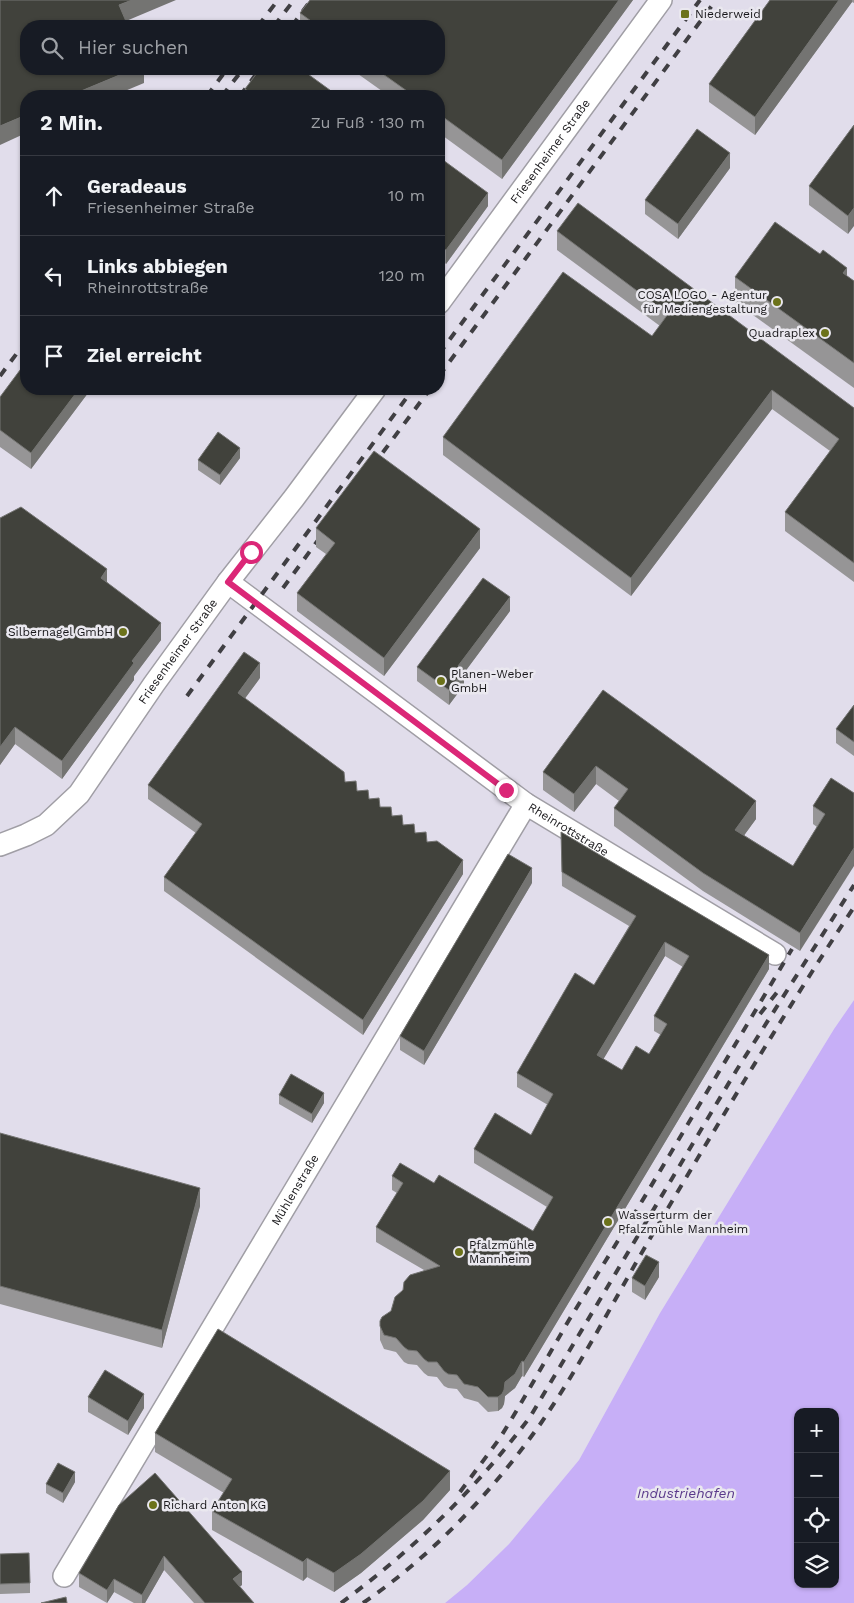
<!DOCTYPE html>
<html lang="de">
<head>
<meta charset="utf-8">
<style>
	:root { --surface:#171b24; --page:#20242c; --text:#f1f3f6; --muted:#9ea1a6; --line:#363941 }
	body { margin:0; font-family:"Work Sans",sans-serif; background:var(--page); color:var(--text) }
	.controls { position:absolute; right:15px; bottom:15px; display:grid; overflow:hidden; border-radius:10px; box-shadow:0 1px 4px #0004 }
	.controls button { width:45px; height:45px; display:grid; place-items:center; padding:0; border:0; border-bottom:1px solid var(--line); background:var(--surface); color:var(--text); font:25px sans-serif }
	.stop { position:absolute; width:15px; height:15px; margin:-11px; border:4px solid #db2777; border-radius:50%; background:#fff }
	.stop.end { background:#db2777; border-color:#fff; box-shadow:0 1px 5px #0008 }
	.list { margin:0; padding:0; list-style:none }
	h2 { display:flex; justify-content:space-between; align-items:center; height:65px; margin:0; padding:0 20px; font-size:21px }
	h2 small { font-size:16px; font-weight:400; color:var(--muted) }
	.list li { display:grid; grid-template-columns:32px 1fr auto; gap:15px; align-items:center; box-sizing:border-box; height:80px; padding:0 20px; border-top:1px solid var(--line) }
	.list b { display:block; font-size:19px; white-space:nowrap }
	.list p { margin:0; font-size:16px; white-space:nowrap; color:var(--muted) }
	.list em { font-size:16px; font-style:normal; color:var(--muted) }
	.icon { flex:none; width:28px; height:28px; fill:none; stroke:currentColor; stroke-width:2; stroke-linecap:round; stroke-linejoin:round }
	.map { position:relative; flex:none; width:854px; height:1603px; overflow:hidden }
	.search { position:absolute; background:var(--surface); box-shadow:0 1px 4px #0004; left:20px; top:20px; width:425px; height:55px; display:flex; align-items:center; gap:12px; box-sizing:border-box; padding:0 18px; border-radius:20px; color:var(--muted); font-size:19px }
	.panel { position:absolute; background:var(--surface); box-shadow:0 1px 4px #0004; left:20px; top:90px; width:425px; height:305px; border-radius:20px }
	.map>svg:first-child { display:block }
</style>
</head>
<body>
<div class="map">
<svg width="854" height="1603" viewBox="0 0 854 1603">
	<rect width="100%" height="100%" fill="#eae8ef"/>
	<path fill="#e1ddeb" fill-rule="evenodd" d="M0,0H854V1000L834,1029L660,1313L579,1460L509,1544L467,1585L445,1603H0ZM26,26H439V69H26ZM26,96H439V389H26Z"/>
	<path fill="#c7aff7" fill-rule="evenodd" d="M854,1000V1603H445L467,1585L509,1544L579,1460L660,1313L834,1029ZM798,1412H835V1584H798Z"/>
	<g fill="none" stroke-linecap="round" stroke-linejoin="round">
		<g stroke="#a09ea5" stroke-width="24">
			<g id="minor">
				<path id="s1" d="M439,303L661,0"/>
				<path id="s2" d="M228,582L526,804L775,954"/>
				<path id="s3" d="M0,845L26,835L46,825L79,794L154,684L228,582L294,498L375,389"/>
				<path id="s4" d="M64,1576L526,804"/>
			</g>
		</g>
		<use href="#minor" stroke="#fff" stroke-width="21"/>
		<g stroke="#403f43" stroke-width="4" stroke-dasharray="9 9" stroke-linecap="butt">
			<polyline points="258,26 278,0"/>
			<polyline points="274,26 294,0"/>
			<polyline points="292,26 311,0"/>
			<polyline points="207,96 227,69"/>
			<polyline points="222,96 243,69"/>
			<polyline points="240,96 260,69"/>
			<polyline points="439,354 700,0"/>
			<polyline points="0,376 26,341"/>
			<polyline points="439,376 716,0"/>
			<polyline points="372,467 430,389"/>
			<polyline points="283,588 324,532"/>
			<polyline points="187,696 413,389"/>
			<polyline points="760,1014 782,986"/>
			<polyline points="460,1492 500,1438 517,1410 569,1320 632,1218 792,949"/>
			<path d="M341,1603C413,1550 476,1489 530,1417L736,1071L854,885"/>
			<path d="M363,1603C432,1556 493,1491 541,1423C583,1362 617,1294 655,1230C719,1122 784,1013 854,907"/>
		</g>
	</g>
	<g fill="#969596" fill-rule="evenodd">
		<polygon points="633,0 502,179 439,133 439,96 389,96 351,69 439,69 439,26 300,26 300,13"/>
		<polygon points="770,0 854,0 854,3 852,2 755,135 709,102 709,84"/>
		<polygon points="245,89 338,96 245,96"/>
		<polygon points="854,125 848,234 809,205 809,186"/>
		<polygon points="439,166 488,206 446,264 439,258"/>
		<polygon points="730,168 678,239 645,214 645,200"/>
		<polygon points="557,231 854,408 854,582 785,531 785,512 830,451 772,409 631,596 443,455 443,437 652,336 660,326 557,250"/>
		<polygon points="847,276 854,281 854,388 735,302 735,277"/>
		<polygon points="26,389 91,389 31,469 0,447 0,397"/>
		<polygon points="240,458 220,485 198,470 198,460"/>
		<polygon points="0,518 107,582 161,640 134,676 134,680 62,779 15,744 0,765"/>
		<polygon points="316,528 480,548 384,676 297,611 297,593 326,554 316,547"/>
		<polygon points="510,611 464,673 464,685 449,705 417,681 417,667"/>
		<polygon points="260,678 245,698 345,782 427,842 463,874 363,1035 164,891 164,877 196,833 148,799 148,785"/>
		<polygon points="603,690 756,819 744,835 793,866 817,827 813,824 813,806 831,778 800,951 703,891 614,826 614,808 619,801 596,784 574,812 543,790 543,772"/>
		<polygon points="854,705 854,756 836,743 836,729"/>
		<path d="M561,832L769,969L524,1377L522,1376L515,1388L505,1396L504,1404L502,1408L498,1411L488,1412L478,1402L464,1398L457,1389L448,1388L444,1386L437,1377L428,1376L424,1373L417,1365L408,1364L404,1362L396,1352L384,1349L380,1340V1326L391,1311L403,1290L424,1270L376,1242V1227L397,1193L392,1190V1176L434,1183L533,1231L547,1207L474,1163V1149L531,1135L548,1105L517,1087V1073L594,985L629,926L562,886ZM665,956L683,967L654,1016V1031L661,1035L649,1054L622,1070L603,1059Z"/>
		<polygon points="532,883 424,1065 400,1050 400,1036"/>
		<polygon points="279,1095 324,1103 312,1123 279,1104"/>
		<polygon points="0,1133 200,1206 162,1348 0,1304"/>
		<polygon points="659,1277 645,1300 632,1292 632,1278"/>
		<polygon points="88,1397 144,1408 128,1435 88,1412"/>
		<polygon points="155,1433 450,1490 423,1520 361,1573 334,1592 307,1577 303,1581 212,1530 212,1511 224,1493 155,1452"/>
		<polygon points="75,1482 63,1503 46,1493 46,1484"/>
		<polygon points="119,1505 242,1585 240,1586 254,1603 194,1603 164,1570 145,1603 134,1603 114,1592 107,1603 79,1587 79,1573"/>
		<polygon points="0,1554 30,1583 30,1593 0,1594"/>
	</g>
	<g fill="#747472">
		<polygon points="132,0 176,0 119,24 119,5"/>
		<polygon points="619,0 633,0 502,179 502,160"/>
		<polygon points="839,0 852,0 852,2 755,135 755,117"/>
		<polygon points="134,69 144,69 144,83 113,96 69,96"/>
		<polygon points="26,115 26,133 0,145 0,126"/>
		<polygon points="730,153 730,168 678,239 678,224"/>
		<polygon points="488,193 488,206 446,264 446,250"/>
		<polygon points="854,208 854,226 848,234 848,216"/>
		<polygon points="847,268 847,293 843,273"/>
		<polygon points="79,389 91,389 31,469 31,453"/>
		<polygon points="772,390 772,409 631,596 631,578"/>
		<polygon points="240,448 240,458 220,485 220,475"/>
		<polygon points="480,529 480,548 384,676 384,658"/>
		<polygon points="107,569 107,586 101,578"/>
		<polygon points="510,597 510,611 464,673 464,685 449,705 449,690 458,666"/>
		<polygon points="161,623 161,640 134,676 134,680 62,779 62,761 132,661"/>
		<polygon points="260,663 260,678 238,708 238,693"/>
		<polygon points="15,727 15,744 0,765 0,747"/>
		<polygon points="596,766 596,784 574,812 574,794"/>
		<polygon points="756,801 756,819 735,848 735,830"/>
		<polygon points="854,848 854,866 800,951 800,933"/>
		<polygon points="463,860 463,874 363,1035 363,1020"/>
		<polygon points="532,868 532,883 424,1065 424,1051"/>
		<polygon points="665,942 665,956 597,1070 597,1055"/>
		<polygon points="769,955 769,969 524,1377 524,1362"/>
		<polygon points="324,1093 324,1103 312,1123 312,1114"/>
		<polygon points="200,1188 200,1206 162,1348 162,1330"/>
		<polygon points="659,1262 659,1277 645,1300 645,1286"/>
		<polygon points="522,1361 522,1376 515,1388 505,1396 504,1404 502,1408 498,1411 498,1397 505,1382"/>
		<polygon points="144,1394 144,1408 128,1435 128,1421"/>
		<polygon points="450,1471 450,1490 423,1520 361,1573 334,1592 334,1573"/>
		<polygon points="75,1472 75,1482 63,1503 63,1493"/>
		<polygon points="164,1556 164,1570 145,1603 142,1603 142,1595"/>
		<polygon points="307,1558 307,1577 303,1581 303,1562"/>
		<polygon points="242,1572 242,1585 233,1592 233,1579"/>
		<polygon points="114,1579 114,1592 107,1603 107,1590"/>
	</g>
	<g fill="#41423c" stroke="#747472" fill-rule="evenodd">
		<polygon points="0,0 132,0 119,5 128,26 26,26 26,69 134,69 69,96 26,96 26,115 0,126"/>
		<polygon points="310,0 619,0 502,160 439,114 439,96 414,96 376,69 439,69 439,26 318,26 300,13"/>
		<polygon points="770,0 839,0 755,117 709,84"/>
		<polygon points="260,69 301,69 338,96 255,96 245,89"/>
		<polygon points="854,125 854,208 848,216 809,186"/>
		<polygon points="697,129 730,153 678,224 645,200"/>
		<polygon points="443,160 488,193 446,250 439,244 439,206 443,200 439,196 439,166"/>
		<polygon points="578,203 854,408 854,563 785,512 839,439 772,390 631,578 443,437 563,272 652,336 668,314 557,231"/>
		<polygon points="775,222 820,254 823,250 847,268 843,273 854,281 854,363 735,277"/>
		<polygon points="26,362 26,389 79,389 31,453 0,430 0,397"/>
		<polygon points="218,432 240,448 220,475 198,460"/>
		<polygon points="374,451 480,529 384,658 297,593 335,543 316,528"/>
		<polygon points="21,507 107,569 101,578 161,623 132,661 134,663 62,761 15,727 0,747 0,518"/>
		<polygon points="483,578 510,597 458,666 464,670 449,690 417,667"/>
		<polygon points="244,652 260,663 238,693 344,772 345,782 356,781 357,791 368,790 369,799 379,798 380,807 391,807 392,816 402,815 403,825 414,824 415,833 426,832 427,842 437,841 463,860 363,1020 164,877 202,824 148,785"/>
		<polygon points="603,690 756,801 735,830 793,866 825,814 813,806 831,778 854,793 854,848 800,933 703,873 614,808 628,789 596,766 574,794 543,772"/>
		<polygon points="854,705 854,742 836,729"/>
		<path d="M561,832L769,955L524,1362L522,1361L515,1374L505,1382L504,1390L502,1394L498,1397H488L478,1387L464,1384L457,1375L448,1374L444,1371L437,1362H428L424,1359L417,1351L408,1350L404,1347L396,1338L384,1335L380,1326V1321L382,1317L391,1311L395,1297L403,1290L404,1282L410,1275L440,1266L376,1227L403,1183L392,1176L400,1163L434,1183L439,1175L533,1231L553,1197L474,1149L495,1113L531,1135L553,1094L517,1073L575,973L594,985L636,916L562,872ZM665,942L689,956L654,1016L667,1024L649,1054L636,1046L622,1070L597,1055Z"/>
		<polygon points="508,854 532,868 424,1051 400,1036"/>
		<polygon points="291,1074 324,1093 312,1114 279,1095"/>
		<polygon points="0,1133 200,1188 162,1330 0,1286"/>
		<polygon points="646,1255 659,1262 645,1286 632,1278"/>
		<polygon points="218,1329 450,1471 423,1501 361,1554 334,1573 307,1558 303,1562 212,1511 232,1479 155,1433"/>
		<polygon points="105,1370 144,1394 128,1421 88,1397"/>
		<polygon points="58,1463 75,1472 63,1493 46,1484"/>
		<polygon points="155,1473 242,1572 233,1579 254,1603 205,1603 164,1556 142,1595 114,1579 107,1590 79,1573 119,1505"/>
		<polygon points="29,1553 30,1583 0,1584 0,1554"/>
		<polygon points="66,1597 67,1603 41,1603"/>
	</g>
	<g fill="none" stroke-linecap="round" stroke-linejoin="round">
		<polyline stroke="#db2777" stroke-width="6" points="251,552 228,582 506,790"/>
	</g>
	<g fill="#6c721a" stroke="#eae8ef" stroke-width="2">
		<rect x="680" y="9" width="10" height="10" rx="2.5"/>
		<circle cx="777" cy="302" r="5"/>
		<circle cx="825" cy="333" r="5"/>
		<circle cx="123" cy="632" r="5"/>
		<circle cx="441" cy="681" r="5"/>
		<circle cx="608" cy="1222" r="5"/>
		<circle cx="459" cy="1252" r="5"/>
		<circle cx="153" cy="1505" r="5"/>
	</g>
	<g text-anchor="middle" dominant-baseline="central" stroke-width="5" stroke-linejoin="round" paint-order="stroke">
		<g font-size="12" fill="#18171a" stroke="#eae8ef" text-anchor="start">
			<text x="695" y="14">Niederweid</text>
			<text x="767" y="295" text-anchor="end">COSA LOGO - Agentur<tspan x="767" dy="14">für Mediengestaltung</tspan></text>
			<text x="815" y="333" text-anchor="end">Quadraplex</text>
			<text x="113" y="632" text-anchor="end">Silbernagel GmbH</text>
			<text x="451" y="674">Planen-Weber<tspan x="451" dy="14">GmbH</tspan></text>
			<text x="618" y="1215">Wasserturm der<tspan x="618" dy="14">Pfalzmühle Mannheim</tspan></text>
			<text x="469" y="1245">Pfalzmühle<tspan x="469" dy="14">Mannheim</tspan></text>
			<text x="163" y="1505">Richard Anton KG</text>
		</g>
		<g font-size="12" fill="#18171a" stroke="#eae8ef">
			<text stroke="none"><textPath href="#s1" startOffset="188">Friesenheimer Straße</textPath></text>
			<text stroke="none"><textPath href="#s3" startOffset="269">Friesenheimer Straße</textPath></text>
			<text stroke="none"><textPath href="#s2" startOffset="421">Rheinrottstraße</textPath></text>
			<text stroke="none"><textPath href="#s4" startOffset="450">Mühlenstraße</textPath></text>
		</g>
		<g font-size="14" font-style="italic" fill="#5a398b" stroke="#eae8ef">
			<text x="686" y="1493">Industriehafen</text>
		</g>
	</g>
</svg>
<div class="controls">
<button>+</button>
<button>−</button>
<button><svg class="icon" aria-label="locate" viewBox="0 0 24 24"><circle cx="12" cy="12" r="6"/><path d="M12 2v4M12 18v4M2 12h4M18 12h4"/></svg></button>
<button><svg class="icon" aria-label="layers" viewBox="0 0 24 24"><path d="M12 4l9 5-9 5-9-5zM3 14l9 5 9-5"/></svg></button>
</div>
<div class="stop" style="left:251px;top:552px"></div>
<div class="stop end" style="left:506px;top:790px"></div>
<div class="search"><svg class="icon" aria-label="search" viewBox="0 0 24 24"><circle cx="10" cy="10" r="6"/><path d="M15 15l6 6"/></svg>Hier suchen</div>
<section class="panel">
<h2>2 Min.<small>Zu Fuß · 130 m</small></h2>
<ul class="list">
<li><svg class="icon" aria-label="ahead" viewBox="0 0 24 24"><path d="M12 20V5M6 11l6-6 6 6"/></svg><div><b>Geradeaus</b><p>Friesenheimer Straße</p></div><em>10 m</em></li>
<li><svg class="icon" aria-label="left" viewBox="0 0 24 24"><path d="M17 20v-9H6M10 6l-5 5 5 5"/></svg><div><b>Links abbiegen</b><p>Rheinrottstraße</p></div><em>120 m</em></li>
<li><svg class="icon" aria-label="arrive" viewBox="0 0 24 24"><path d="M6 21V4h12l-3 4 3 4H6"/></svg><div><b>Ziel erreicht</b></div></li>
</ul>
</section>
</div>
</body>
</html>
